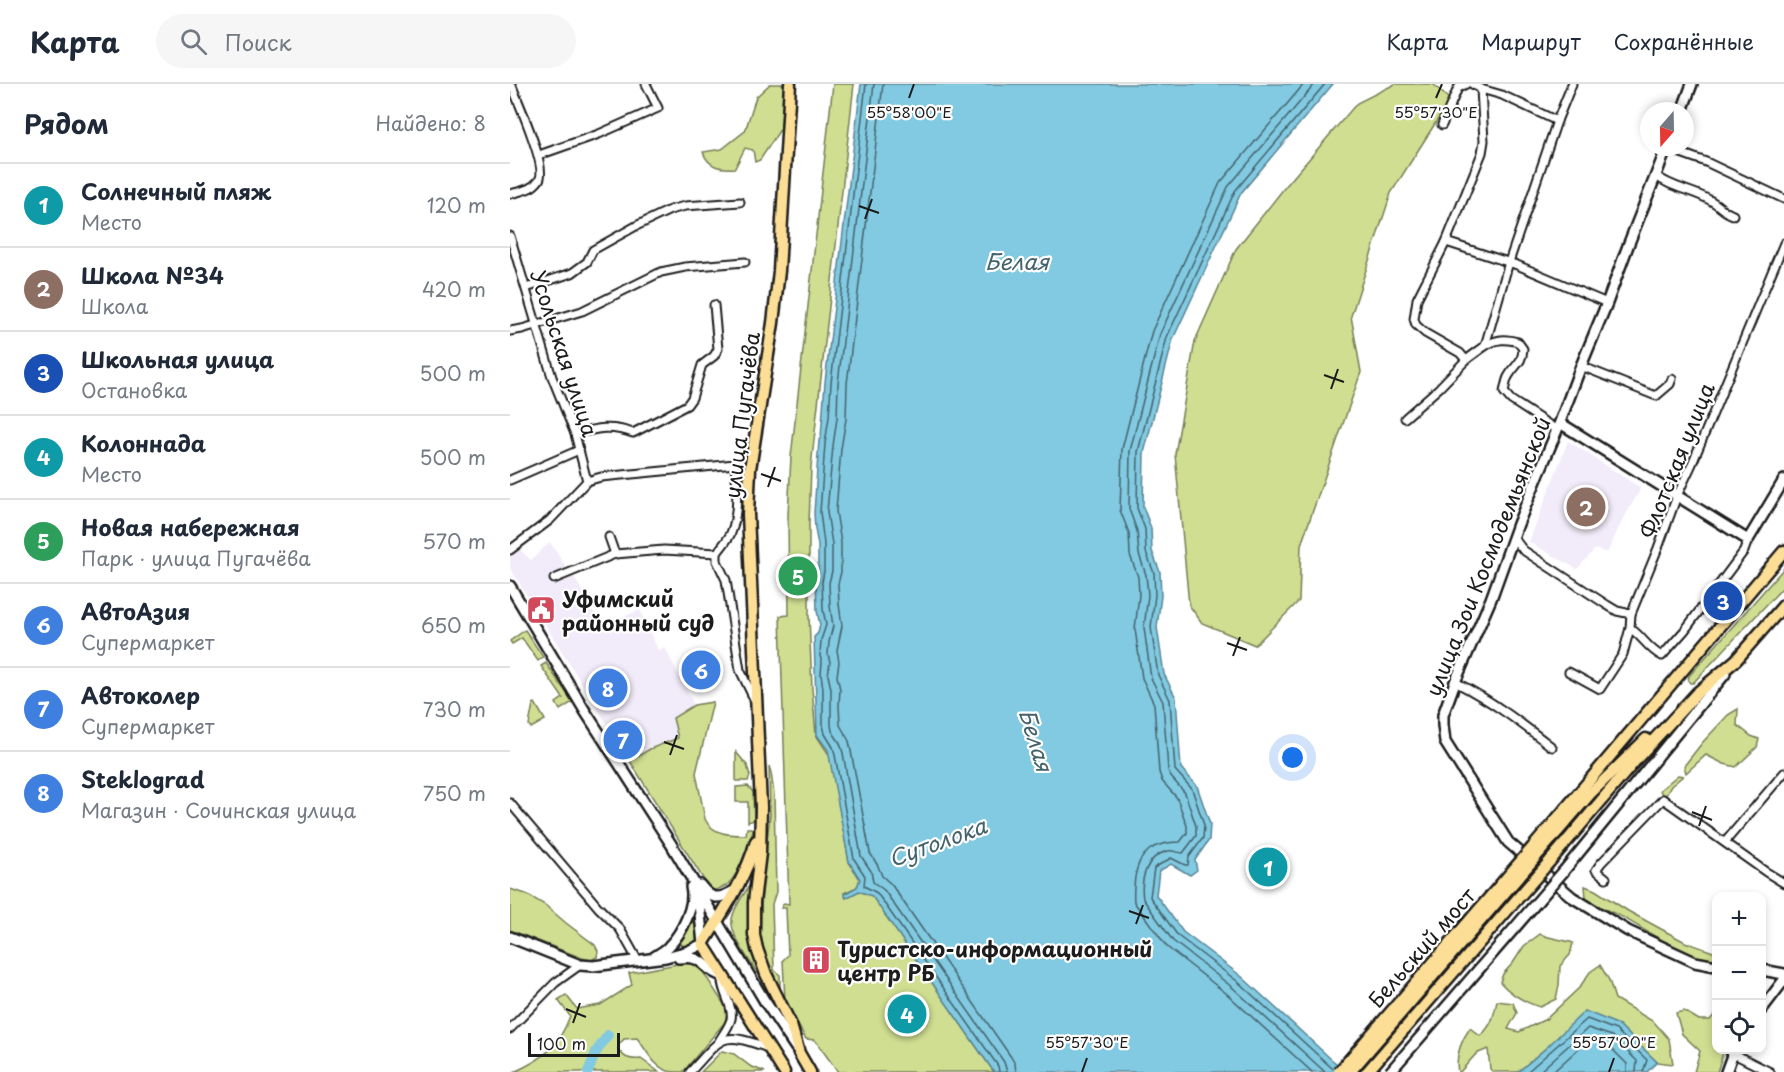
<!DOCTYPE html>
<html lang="ru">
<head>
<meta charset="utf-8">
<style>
	:root { --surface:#fff; --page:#f6f6f7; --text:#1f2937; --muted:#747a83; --line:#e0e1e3; --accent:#0f766e }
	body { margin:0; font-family:"Playpen Sans",sans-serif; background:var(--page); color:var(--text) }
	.controls { position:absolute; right:18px; bottom:18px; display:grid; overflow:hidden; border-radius:12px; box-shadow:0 3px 9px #0003 }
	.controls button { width:54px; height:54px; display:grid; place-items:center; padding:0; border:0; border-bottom:2px solid var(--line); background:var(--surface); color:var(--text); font:30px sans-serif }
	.compass { position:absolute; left:1130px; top:18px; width:54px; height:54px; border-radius:50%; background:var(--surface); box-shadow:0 3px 9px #0003; rotate:200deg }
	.scale { position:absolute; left:18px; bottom:15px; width:92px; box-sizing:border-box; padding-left:6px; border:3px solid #1c1c1c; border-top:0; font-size:16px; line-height:21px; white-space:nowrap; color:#1c1c1c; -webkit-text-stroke:4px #fff; paint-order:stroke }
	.you { position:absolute; left:783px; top:674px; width:21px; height:21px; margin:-15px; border:4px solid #fff; border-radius:50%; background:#1a73e8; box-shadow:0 0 0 9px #1a73e833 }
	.badge { display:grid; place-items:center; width:39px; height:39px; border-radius:50%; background:var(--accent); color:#fff; font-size:20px; font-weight:700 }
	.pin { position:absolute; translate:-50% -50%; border:3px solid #fff; box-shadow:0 2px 6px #0006 }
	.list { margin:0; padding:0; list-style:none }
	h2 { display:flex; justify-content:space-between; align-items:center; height:78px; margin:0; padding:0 24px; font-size:26px }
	h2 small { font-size:20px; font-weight:400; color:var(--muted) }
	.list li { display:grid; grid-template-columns:39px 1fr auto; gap:18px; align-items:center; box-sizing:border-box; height:84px; padding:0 24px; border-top:2px solid var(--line) }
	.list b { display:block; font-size:22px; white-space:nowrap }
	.list p { margin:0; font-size:20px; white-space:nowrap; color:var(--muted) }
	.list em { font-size:20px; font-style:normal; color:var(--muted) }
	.icon { flex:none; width:33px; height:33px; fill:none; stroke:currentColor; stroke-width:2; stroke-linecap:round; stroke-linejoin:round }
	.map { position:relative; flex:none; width:1274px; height:988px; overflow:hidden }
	header { display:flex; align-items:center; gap:36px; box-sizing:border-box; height:84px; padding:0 30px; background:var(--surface); border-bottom:2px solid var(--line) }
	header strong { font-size:28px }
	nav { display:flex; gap:33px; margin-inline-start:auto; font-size:21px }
	.search { width:420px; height:54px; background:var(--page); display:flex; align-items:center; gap:15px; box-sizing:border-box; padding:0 21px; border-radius:33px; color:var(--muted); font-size:22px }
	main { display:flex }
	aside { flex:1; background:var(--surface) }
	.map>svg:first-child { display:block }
</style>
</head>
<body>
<header>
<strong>Карта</strong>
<div class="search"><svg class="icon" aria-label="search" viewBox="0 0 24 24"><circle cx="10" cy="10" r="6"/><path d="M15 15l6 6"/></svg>Поиск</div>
<nav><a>Карта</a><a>Маршрут</a><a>Сохранённые</a></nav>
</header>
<main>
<aside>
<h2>Рядом<small>Найдено: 8</small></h2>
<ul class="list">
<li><span class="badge" style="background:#0f9aa8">1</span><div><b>Солнечный пляж</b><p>Место</p></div><em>120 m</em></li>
<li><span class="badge" style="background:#8d6e63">2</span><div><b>Школа №34</b><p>Школа</p></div><em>420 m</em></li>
<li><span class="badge" style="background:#1a4fb4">3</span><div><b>Школьная улица</b><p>Остановка</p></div><em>500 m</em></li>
<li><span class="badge" style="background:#0f9aa8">4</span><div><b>Колоннада</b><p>Место</p></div><em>500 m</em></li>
<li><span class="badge" style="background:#2e9e5b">5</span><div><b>Новая набережная</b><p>Парк · улица Пугачёва</p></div><em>570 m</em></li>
<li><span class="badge" style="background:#3f7fe0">6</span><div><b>АвтоАзия</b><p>Супермаркет</p></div><em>650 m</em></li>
<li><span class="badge" style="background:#3f7fe0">7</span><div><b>Автоколер</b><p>Супермаркет</p></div><em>730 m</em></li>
<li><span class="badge" style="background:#3f7fe0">8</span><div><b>Steklograd</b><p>Магазин · Сочинская улица</p></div><em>750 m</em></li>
</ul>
</aside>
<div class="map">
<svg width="1274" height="988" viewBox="0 0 1274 988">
	<rect width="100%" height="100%" fill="#fff"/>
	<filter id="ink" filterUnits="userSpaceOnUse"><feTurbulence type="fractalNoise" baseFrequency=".0167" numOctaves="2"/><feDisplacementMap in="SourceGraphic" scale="12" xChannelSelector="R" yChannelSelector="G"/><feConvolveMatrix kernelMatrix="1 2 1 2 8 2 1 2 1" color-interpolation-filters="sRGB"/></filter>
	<g filter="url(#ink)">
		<g fill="#f2ebf9">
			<polygon points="1058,357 1129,403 1130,406 1110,441 1097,469 1085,465 1067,485 1019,458"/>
			<polygon points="40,458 57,485 62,489 91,542 130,526 148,566 155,564 184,621 163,634 168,654 140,665 120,677 0,484 0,469 8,464 21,476"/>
		</g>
		<g fill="#d0de91" stroke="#767d56" stroke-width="1.5">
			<path d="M260,0H274L271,44L250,76L245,78L243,66L235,64L225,84C210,85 198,83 193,68L212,65L235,47L246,13Z"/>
			<polygon points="323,0 344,0 301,383 299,439 299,532 302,605 306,651 320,672 339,778 350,795 347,803 334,809 336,814 349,807 362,812 484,988 328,988 305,956 296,955 278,924 275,917 273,876 278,871 276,824 271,824 274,819 279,820 270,532 279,531 278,431 281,373"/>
			<polygon points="885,0 923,0 940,16 881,109 841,232 851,288 791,461 789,517 745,561 692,539 679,521 665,370 685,257 726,165 775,103 847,19"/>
			<polygon points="1274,484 1274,502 1183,599 1180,599 1178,596 1179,592"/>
			<polygon points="15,546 33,573 28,577 12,554 2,560 0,557"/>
			<polygon points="36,579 62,617 61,619 50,626 46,619 53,614 31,582"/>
			<path d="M203,618L186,689L195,735C202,751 221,751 236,751L237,744H241L243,747C239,762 229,791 217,801C213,804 207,805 203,807L197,801L120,677L140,665L168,654L163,634L184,621Z"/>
			<polygon points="25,619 35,636 21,644 19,641 23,620"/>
			<polygon points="1228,625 1227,641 1241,652 1249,655 1247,663 1226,683 1214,680 1196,671 1176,689 1174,682 1192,659 1218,631"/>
			<polygon points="226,668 237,681 240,692 238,697 226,697"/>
			<polygon points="259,682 261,689 264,710 266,808 262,820 264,886 270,891 270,905 256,874 250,851 252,803 260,730"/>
			<polygon points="1168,691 1173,692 1161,702 1156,711 1152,711 1150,706"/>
			<polygon points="238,702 243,708 244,736 238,738 238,718 226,718 226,703"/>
			<path d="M239,802H240L239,827L253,897C244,883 219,851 222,835C224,823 233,812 239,802Z"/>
			<path d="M1075,802L1085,806L1118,827L1175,858L1206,869V879C1173,870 1144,852 1114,834C1101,827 1087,823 1076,814Z"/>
			<polygon points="0,805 16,810 35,821 56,839 85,861 88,867 87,873 81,876 72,874 0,846"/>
			<polygon points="183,827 187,856 177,862 173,862 169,857 170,854"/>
			<path d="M1030,850C1041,855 1052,855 1063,859L1060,871L1050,882L1049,901L1046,915L1030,923C1014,918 1001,911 990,898L993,890L1003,879L1014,862Z"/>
			<path d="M178,878L185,879L190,883L215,922L217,928L215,938L173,988C169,988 162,988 158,987C143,982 136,965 127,954L114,955L109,961L108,965C114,974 119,976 131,975L149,988H4C33,975 48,964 60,932L48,916L56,911L67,925L90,921L122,901L119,889Z"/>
			<path d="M1090,881L1099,896L1105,915L1144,938L1159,955L1163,980L1147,978L1109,941L1036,964L1008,988H983L980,985L978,965L966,970L950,988H948C945,973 951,957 960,944L970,952C982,942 984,931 987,917L1003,919L1007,929L998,945L1009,948L1036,935L1069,904L1080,888Z"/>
			<polygon points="1174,927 1189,936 1200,936 1206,929 1206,966 1214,966 1207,988 1184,988 1190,967 1172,950 1166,929"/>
			<polygon points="212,967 224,970 240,982 255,988 191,988"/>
		</g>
		<g fill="#81cae2" stroke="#598493" stroke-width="1.5">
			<polygon points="351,0 823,0 731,109 663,255 634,369 633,423 641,444 642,467 650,488 651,512 647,543 654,590 666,614 671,684 687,702 700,740 699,756 685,776 687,786 680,791 661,780 649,787 646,811 673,848 731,892 821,975 837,988 484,988 362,812 349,807 336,814 334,810 347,803 350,795 339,778 318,666 307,651 304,553 308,549 310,541 307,527 306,497 308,487 308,461 305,445 304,429 309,356 311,354 315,298"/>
			<polygon points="1075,927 1109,941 1147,978 1137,988 1008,988 1036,964"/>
		</g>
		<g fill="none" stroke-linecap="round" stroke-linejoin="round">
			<g stroke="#44626b" stroke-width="1.5">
				<polyline points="356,0 321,299 319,333 315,360 310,428 314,460 314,487 312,498 313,525 316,541 311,556 310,572 312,578 311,590 313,605 313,641 315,650 323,663 325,671 344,775 355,792 354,802 367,809 488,982 489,988"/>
				<polyline points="364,0 328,299 327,334 323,362 317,428 322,460 322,487 319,499 320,522 323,542 319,558 318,570 320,578 318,591 321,605 321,641 322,647 330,659 333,669 351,772 361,787 363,798 374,806 494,978 497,988"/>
				<polyline points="373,0 337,300 336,335 331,365 326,427 331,459 331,488 328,500 329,520 332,542 327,566 329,578 327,592 330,605 329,621 330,641 339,657 341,667 360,769 368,782 372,792 381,800 501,973 505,980 506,988"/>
				<path d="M794,0L710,99L642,247L612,365L610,426L619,449L620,471L628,493L629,511L625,545L632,594L644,620L649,688L652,697L667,714L677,742V749L670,758C645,758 629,767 625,793C624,802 623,809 624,818L657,863L717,910L802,988"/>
				<path d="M805,0L718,103L650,250L620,367L619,425L627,447L629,470L636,491L638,511L634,544L641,594L653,618L658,686L661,693L675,709L686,742V752L673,769C668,769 663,766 658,767C636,772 630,795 633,815L663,857L722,903L815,988"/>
				<polyline points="815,0 725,107 657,253 628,368 627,424 635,445 636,468 644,489 645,511 641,543 648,591 660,616 665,686 682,705 694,741 693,754 679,773 678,781 675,781 661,774 644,784 640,813 668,852 727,897 823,985"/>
				<polyline points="1017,988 1077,935 1106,946 1137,976 1133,988"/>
				<polyline points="1029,988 1078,944 1102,952 1127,977 1126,988"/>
				<polyline points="1043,988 1080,954 1097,960 1117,980 1117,988"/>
			</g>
			<polyline stroke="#81cae2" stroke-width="10" points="78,988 86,968 98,951"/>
			<g stroke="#1c1c1c" stroke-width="11">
				<g id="street">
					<polyline points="962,0 971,5 992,11 1047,37"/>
					<polyline points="932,41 948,4 956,0"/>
					<polyline points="1157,64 1196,78 1274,115"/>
					<polyline points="29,71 89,50 148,24 136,0"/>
					<path d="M1145,91C1162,105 1185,106 1203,118C1210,122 1214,128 1223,131"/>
					<path d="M0,110C11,107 22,106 29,96C38,84 8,18 2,2"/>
					<polyline points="0,152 42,293 65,350 77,397"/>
					<polyline points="936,158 1007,181 1097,219"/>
					<polyline points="16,204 62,189 77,178 83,166 126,142 160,126 175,122 230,118"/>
					<polyline points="0,247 12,245 72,227 151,188 175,183 235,178"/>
					<path d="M975,262C987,255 995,254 1008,258L1013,265C1012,281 1004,281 998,293C996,297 995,304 994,308L1001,316L1047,346"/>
					<polyline points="956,276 950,269 915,249 906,241 904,235 907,215 936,158 972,69 974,57 971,5"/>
					<polyline points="1071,282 1146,312 1160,300 1162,295"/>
					<polyline points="895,334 929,304 956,276 975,262 999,178 1047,37 1062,0"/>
					<path d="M65,350C88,344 101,341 123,349L177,321L182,314L192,281L204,272L208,265L204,221"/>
					<polyline points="0,396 69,366"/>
					<polyline points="99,453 105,470"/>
					<polyline points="1003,453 1013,466 1097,521 1107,527 1121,530"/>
					<path d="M0,466L40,436L77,397L91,393L225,380C227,400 229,431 221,449C218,456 211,463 207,469V477L216,496L230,586L244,615"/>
					<polyline points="44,495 105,470 154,466 207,469"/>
					<path d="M1120,544C1132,552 1139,566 1152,572L1175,546L1234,467L1238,456"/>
					<polyline points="1059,588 1090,605 1113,570 1120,544 1121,530 1148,464 1167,412 1182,380 1274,159"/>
					<path d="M945,598C981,616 1011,639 1042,663"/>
					<polyline points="0,719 88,823 110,845 128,877"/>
					<polyline points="1215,758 1274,689"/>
					<polyline points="1096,794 1086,786 1091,779 1153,715 1256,788 1274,799"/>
					<polyline points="0,945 45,899 70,881"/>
					<path d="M209,957C213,950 219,943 221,935C224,921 210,907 212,892"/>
					<polyline points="1222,969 1260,988"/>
					<path d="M180,988C213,953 210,946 258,964"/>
				</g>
			</g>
			<g stroke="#1c1c1c" stroke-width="14">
				<g id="secondary">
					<polyline points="1172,27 1182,0"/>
					<polyline points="1157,63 1119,159 1097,219 1071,282 1047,346 1008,440 981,515 945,598 933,631 933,641 935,658 998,758 1062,813 1118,847 1185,878 1206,882"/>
					<polyline points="1050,339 1238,456 1274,396"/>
					<polyline points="0,502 75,627 161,760 254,916 286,964"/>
					<polyline points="1053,788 1215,590"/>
					<path d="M190,801C201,816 208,816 224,807"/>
					<polyline points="0,853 70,881 83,882 156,873 178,867 193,860 188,809"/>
					<path d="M143,874C148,870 155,867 159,862C172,849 186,821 181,803"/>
					<path d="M169,874C195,870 192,887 213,892"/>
					<polyline points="1252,886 1274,890"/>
					<polyline points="1252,925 1274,896"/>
					<polyline points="1216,988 1224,966"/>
				</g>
			</g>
			<g stroke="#1c1c1c" stroke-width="15">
				<g id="primary">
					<polyline points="280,0 269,187 263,239 240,385 238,430 251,723 250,769 244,818 244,851 247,865 256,890 281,941 289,969 300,988"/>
					<path d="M246,757C236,794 213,828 193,860L274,988"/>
					<polyline points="1023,763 1274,467"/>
					<polyline points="1030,768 1080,710 1136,655"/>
					<polyline points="1040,777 1130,671 1187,609 1226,576 1274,521"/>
				</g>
			</g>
			<use href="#street" stroke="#fff" stroke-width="7"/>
			<use href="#secondary" stroke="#fff" stroke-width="9"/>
			<use href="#primary" stroke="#fcde96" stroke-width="10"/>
			<g stroke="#1c1c1c" stroke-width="14" stroke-linecap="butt">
				<polyline id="secondary-bridge" points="880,988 1053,788"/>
			</g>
			<g stroke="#1c1c1c" stroke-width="15" stroke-linecap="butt">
				<g id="primary-bridge">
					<polyline points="829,988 1023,763"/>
					<polyline points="840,988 1030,768"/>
					<polyline points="857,988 1040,777"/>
				</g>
			</g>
			<use href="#secondary-bridge" stroke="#fff" stroke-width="9"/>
			<use href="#primary-bridge" stroke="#fcde96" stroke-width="10"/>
		</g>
	</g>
	<path fill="none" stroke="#1c1c1c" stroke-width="2" d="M399,14L404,0M926,14L932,0M349,122L369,129M355,135L362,115M814,291L834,298M821,305L828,285M251,390L271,397M258,403L265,383M717,559L737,566M723,572L730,553M154,658L174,665M160,671L167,651M1182,728L1202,736M1189,742L1196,722M619,827L639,834M626,840L633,821M56,925L76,933M63,939L70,919M572,988L577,974M1099,988L1104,974"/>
	<defs>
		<g id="civic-square" transform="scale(1.5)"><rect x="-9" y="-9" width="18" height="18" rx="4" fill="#d1495b" stroke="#fff"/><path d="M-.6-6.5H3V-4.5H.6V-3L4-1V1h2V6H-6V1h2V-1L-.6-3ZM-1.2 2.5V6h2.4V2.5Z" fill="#fff"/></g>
		<g id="building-square" transform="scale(1.5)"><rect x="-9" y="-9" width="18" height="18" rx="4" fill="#d1495b" stroke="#fff"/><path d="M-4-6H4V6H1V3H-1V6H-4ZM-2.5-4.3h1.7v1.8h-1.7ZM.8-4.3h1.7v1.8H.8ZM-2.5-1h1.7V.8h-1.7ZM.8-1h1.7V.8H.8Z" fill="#fff"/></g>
	</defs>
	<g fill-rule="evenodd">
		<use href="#civic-square" x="31" y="526"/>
		<use href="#building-square" x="306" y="876"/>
	</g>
	<g text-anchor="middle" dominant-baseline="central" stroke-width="4.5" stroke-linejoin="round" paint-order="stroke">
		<g font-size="21" fill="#1c1c1c" stroke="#fff">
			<text transform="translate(55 269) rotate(72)">Усольская улица</text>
			<text transform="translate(231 331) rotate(-83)">улица Пугачёва</text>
			<text transform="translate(1166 376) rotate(-68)">Флотская улица</text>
			<text transform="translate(977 472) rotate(-68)">улица Зои Космодемьянской</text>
			<text transform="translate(911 863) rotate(-49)">Бельский мост</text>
		</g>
		<g font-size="21" font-weight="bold" fill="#1c1c1c" stroke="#fff" text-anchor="start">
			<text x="52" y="514">Уфимский<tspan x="52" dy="24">районный суд</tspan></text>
			<text x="327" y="864">Туристско-информационный<tspan x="327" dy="24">центр РБ</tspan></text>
		</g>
		<g font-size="22" font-style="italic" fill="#44626b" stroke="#fff">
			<text x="507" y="176">Белая</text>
			<text transform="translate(527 656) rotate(73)">Белая</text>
			<text transform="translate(427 757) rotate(-20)">Сутолока</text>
		</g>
	</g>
	<g font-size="15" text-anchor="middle" fill="#1c1c1c" stroke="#fff" stroke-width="4.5" stroke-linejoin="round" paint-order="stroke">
		<text x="399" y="34">55°58'00"E</text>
		<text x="926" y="34">55°57'30"E</text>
		<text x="577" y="964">55°57'30"E</text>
		<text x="1104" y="964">55°57'00"E</text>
	</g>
</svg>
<div class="controls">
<button>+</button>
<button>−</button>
<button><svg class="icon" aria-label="locate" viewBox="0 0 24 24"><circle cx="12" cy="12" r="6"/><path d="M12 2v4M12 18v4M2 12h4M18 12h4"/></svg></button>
</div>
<svg class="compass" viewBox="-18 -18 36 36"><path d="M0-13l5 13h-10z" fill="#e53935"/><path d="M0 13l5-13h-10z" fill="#747a83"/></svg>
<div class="scale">100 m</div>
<div class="you"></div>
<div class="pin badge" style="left:758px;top:783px;background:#0f9aa8">1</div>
<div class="pin badge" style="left:1076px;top:423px;background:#8d6e63">2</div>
<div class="pin badge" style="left:1213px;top:517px;background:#1a4fb4">3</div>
<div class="pin badge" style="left:397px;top:930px;background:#0f9aa8">4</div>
<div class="pin badge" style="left:288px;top:492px;background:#2e9e5b">5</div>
<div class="pin badge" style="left:191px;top:586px;background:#3f7fe0">6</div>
<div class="pin badge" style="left:113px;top:656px;background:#3f7fe0">7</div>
<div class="pin badge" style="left:98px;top:604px;background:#3f7fe0">8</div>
</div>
</main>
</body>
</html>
